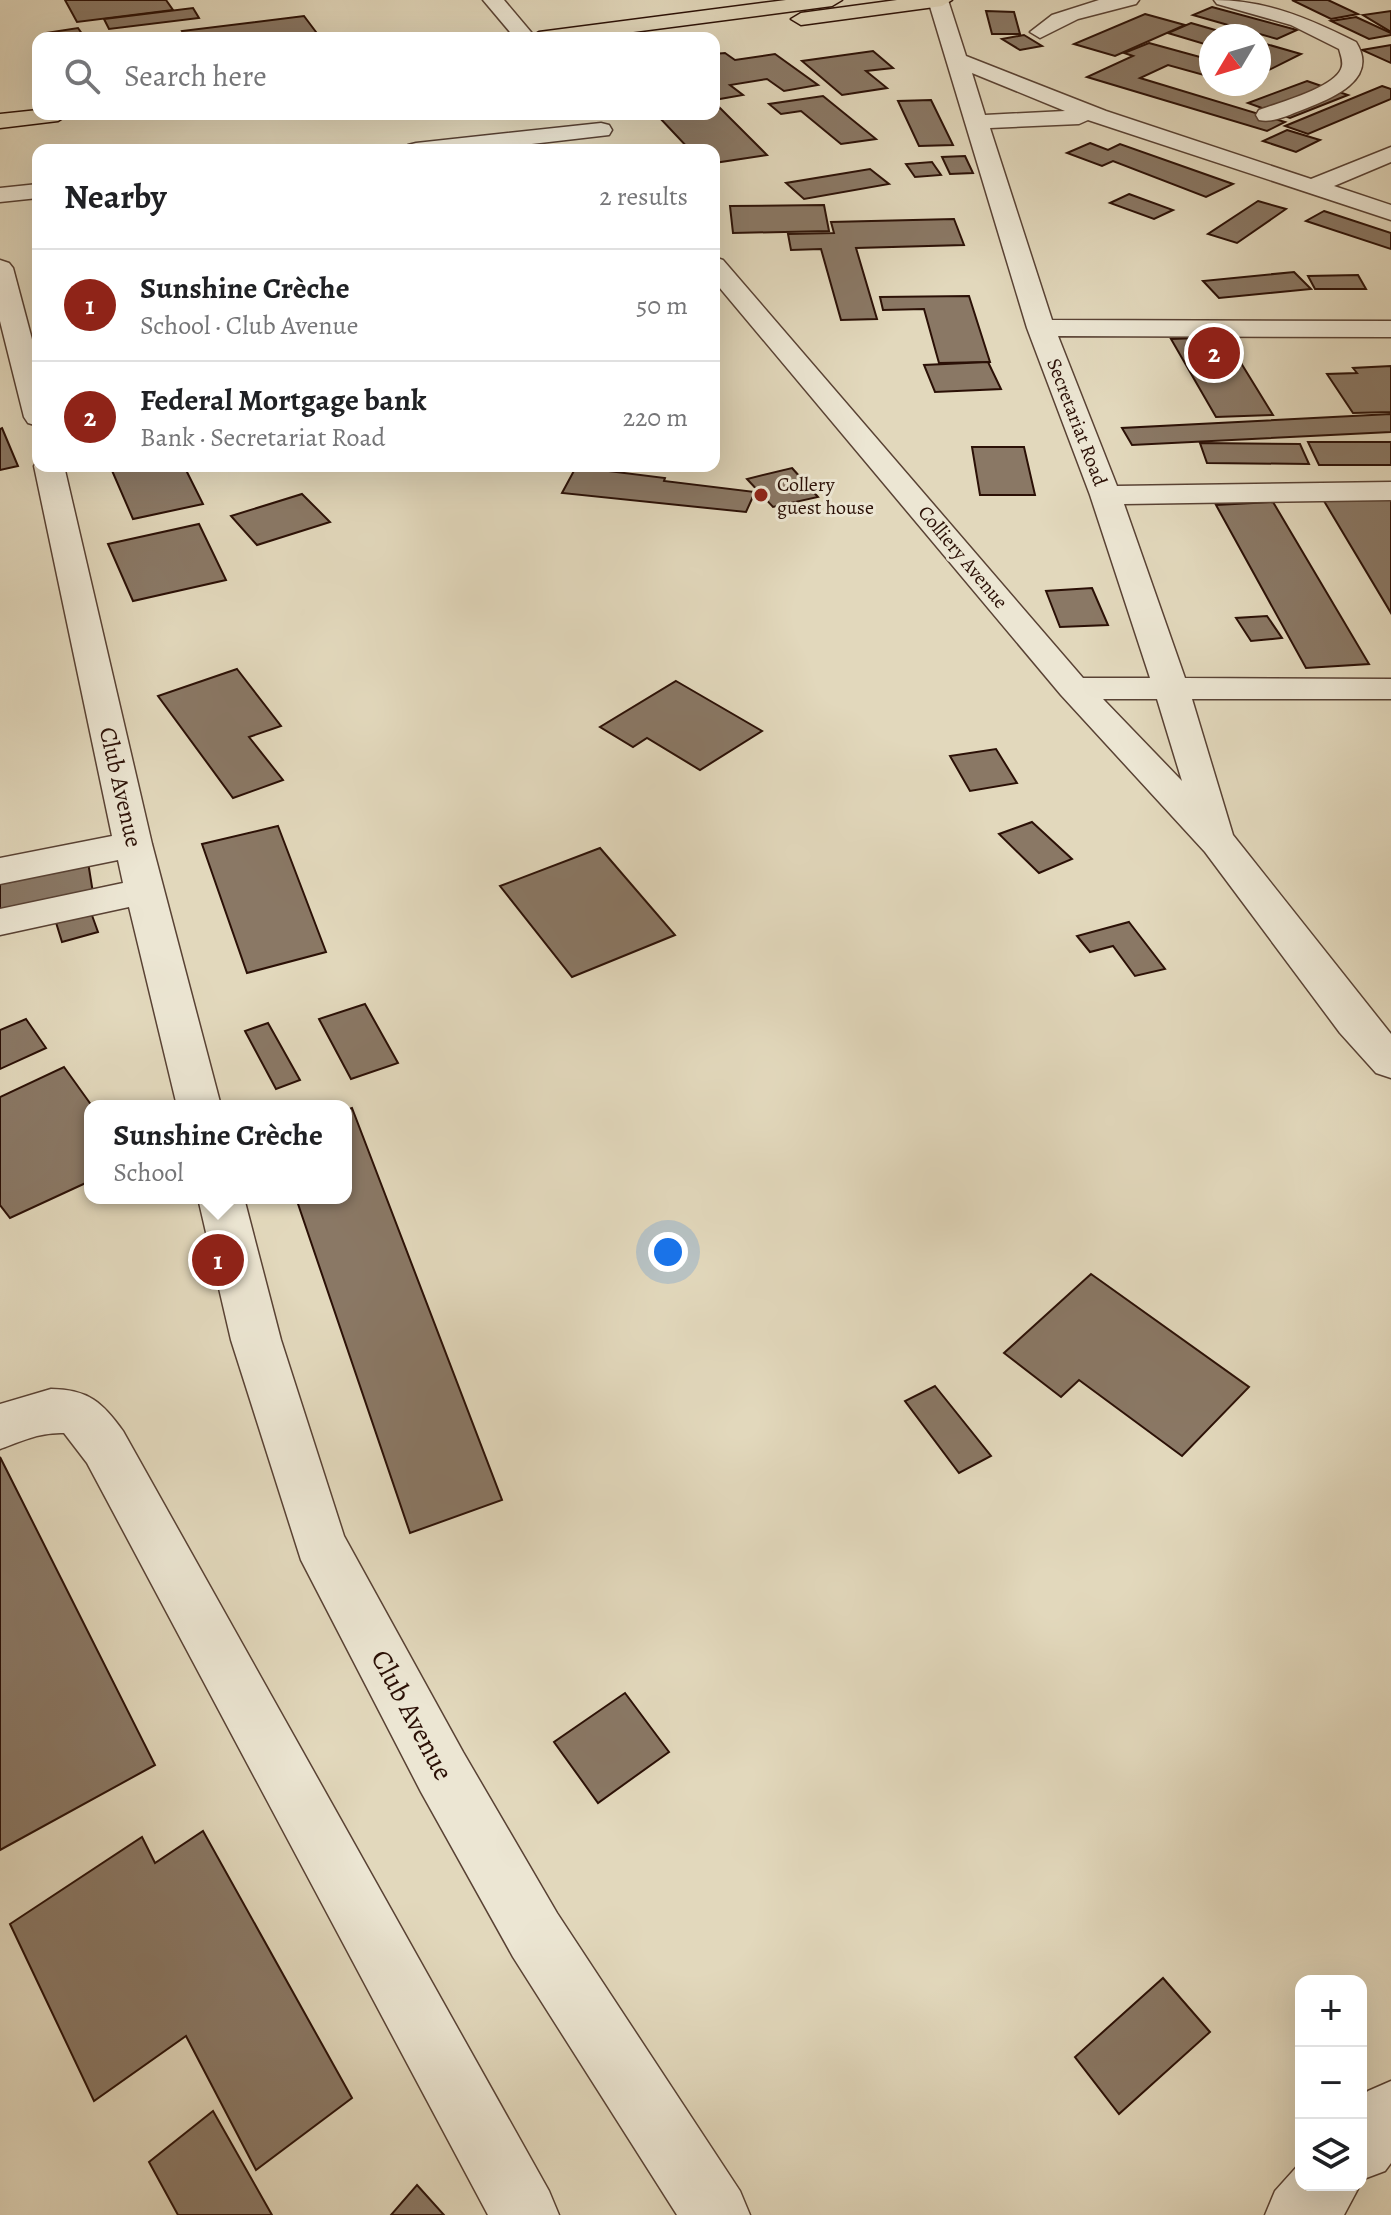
<!DOCTYPE html>
<html lang="en">
<head>
<meta charset="utf-8">
<style>
	:root { --surface:#fff; --page:#f6f6f6; --text:#202124; --muted:#757577; --line:#e0e0e0; --accent:#8f2418 }
	body { margin:0; font-family:Alegreya,serif; background:var(--page); color:var(--text) }
	.controls { position:absolute; right:24px; bottom:24px; display:grid; overflow:hidden; border-radius:16px; box-shadow:0 8px 32px #0002 }
	.controls button { width:72px; height:72px; display:grid; place-items:center; padding:0; border:0; border-bottom:2px solid var(--line); background:var(--surface); color:var(--text); font:40px sans-serif }
	.compass { position:absolute; left:1199px; top:24px; width:72px; height:72px; border-radius:50%; background:var(--surface); box-shadow:0 8px 32px #0002; rotate:232deg }
	.you { position:absolute; left:668px; top:1252px; width:28px; height:28px; margin:-20px; border:6px solid #fff; border-radius:50%; background:#1a73e8; box-shadow:0 0 0 12px #1a73e833 }
	.badge { display:grid; place-items:center; width:52px; height:52px; border-radius:50%; background:var(--accent); color:#fff; font-size:26px; font-weight:700 }
	.pin { position:absolute; translate:-50% -50%; border:4px solid #fff; box-shadow:0 2px 8px #0006 }
	.popup { position:absolute; left:84px; top:1100px; width:268px; height:104px; box-sizing:border-box; display:grid; place-content:center; border-radius:16px; background:var(--surface); filter:drop-shadow(0 2px 6px #0005); font-size:26px; white-space:nowrap; color:var(--muted) }
	.popup b { font-size:30px; color:var(--text) }
	.popup::after { content:''; position:absolute; left:50%; top:100%; margin-left:-16px; border:16px solid transparent; border-top-color:var(--surface) }
	.list { margin:0; padding:0; list-style:none }
	h2 { display:flex; justify-content:space-between; align-items:center; height:104px; margin:0; padding:0 32px; font-size:34px }
	h2 small { font-size:26px; font-weight:400; color:var(--muted) }
	.list li { display:grid; grid-template-columns:52px 1fr auto; gap:24px; align-items:center; box-sizing:border-box; height:112px; padding:0 32px; border-top:2px solid var(--line) }
	.list b { display:block; font-size:30px; white-space:nowrap }
	.list p { margin:0; font-size:26px; white-space:nowrap; color:var(--muted) }
	.list em { font-size:26px; font-style:normal; color:var(--muted) }
	.icon { flex:none; width:44px; height:44px; fill:none; stroke:currentColor; stroke-width:2; stroke-linecap:round; stroke-linejoin:round }
	.map { position:relative; flex:none; width:1391px; height:2215px; overflow:hidden }
	.search { position:absolute; background:var(--surface); box-shadow:0 8px 32px #0002; left:32px; top:32px; width:688px; height:88px; display:flex; align-items:center; gap:20px; box-sizing:border-box; padding:0 28px; border-radius:16px; color:var(--muted); font-size:30px }
	.panel { position:absolute; background:var(--surface); box-shadow:0 8px 32px #0002; left:32px; top:144px; width:688px; height:328px; border-radius:16px }
	.map>svg:first-child { display:block }
</style>
</head>
<body>
<div class="map">
<svg width="1391" height="2215" viewBox="0 0 1391 2215">
	<rect width="100%" height="100%" fill="#e2d8bc"/>
	<filter id="stains"><feTurbulence type="fractalNoise" baseFrequency=".0025" numOctaves="4"/><feColorMatrix values="0 0 0 0 .2 0 0 0 0 .09 0 0 0 0 .02 0 0 0 .5 -.17"/></filter>
	<radialGradient id="worn" r=".72"><stop offset=".6" stop-color="#630" stop-opacity="0"/><stop offset="1" stop-color="#630" stop-opacity=".3"/></radialGradient>
	<g fill="#8a7865" stroke="#2b1006" stroke-width="2">
		<polygon points="65,0 166,0 173,10 77,22"/>
		<polygon points="1292,0 1328,0 1358,14 1331,19"/>
		<polygon points="1212,7 1297,30 1277,39 1193,15"/>
		<polygon points="193,8 199,18 109,29 104,19"/>
		<polygon points="986,11 1014,12 1020,34 992,34"/>
		<polygon points="1391,11 1391,32 1363,15"/>
		<polygon points="1145,14 1185,25 1115,56 1074,44"/>
		<polygon points="304,16 319,36 186,38 182,31"/>
		<polygon points="1356,17 1391,33 1391,35 1369,39 1331,21"/>
		<polygon points="1191,23 1236,36 1211,36 1211,46 1168,33"/>
		<polygon points="78,28 85,38 49,38 46,33"/>
		<polygon points="1024,35 1042,46 1020,50 1002,39"/>
		<polygon points="1259,42 1301,54 1259,75"/>
		<polygon points="1149,43 1211,60 1211,77 1168,65 1140,78 1285,122 1267,131 1087,77 1133,56 1124,53"/>
		<polygon points="1391,45 1391,63 1362,50"/>
		<polygon points="873,51 893,68 866,71 887,88 842,95 802,61"/>
		<polygon points="725,53 735,60 775,54 818,85 784,91 767,79 730,85 743,95 714,100 714,54"/>
		<polygon points="1307,81 1348,95 1290,118 1248,103"/>
		<polygon points="1382,86 1391,89 1391,99 1308,134 1285,126"/>
		<polygon points="823,96 876,139 841,144 801,111 781,114 769,104"/>
		<polygon points="931,100 953,145 919,146 898,101"/>
		<polygon points="714,107 719,107 767,155 714,163 714,150 690,150 657,115 714,114"/>
		<polygon points="1287,130 1320,140 1296,152 1263,141"/>
		<polygon points="1090,143 1108,150 1120,144 1233,184 1206,197 1113,161 1102,166 1067,153"/>
		<polygon points="965,156 973,173 950,174 942,157"/>
		<polygon points="932,162 941,175 915,177 906,164"/>
		<polygon points="870,169 889,184 804,199 786,183"/>
		<polygon points="1129,194 1173,210 1154,219 1110,203"/>
		<polygon points="1258,201 1286,209 1237,243 1208,234"/>
		<polygon points="824,205 829,231 733,233 730,206"/>
		<polygon points="1324,211 1391,233 1391,249 1306,221"/>
		<polygon points="954,219 964,245 856,248 877,319 841,320 821,249 791,250 788,234 834,233 831,222"/>
		<polygon points="1294,272 1311,289 1219,298 1203,281"/>
		<polygon points="1358,275 1366,289 1315,289 1308,276"/>
		<polygon points="969,296 990,362 939,363 924,309 883,310 880,297"/>
		<polygon points="1225,337 1273,415 1216,417 1171,339"/>
		<polygon points="988,362 1001,389 935,392 924,365"/>
		<polygon points="1391,366 1391,412 1353,413 1327,374 1357,373 1353,368"/>
		<polygon points="1391,414 1391,432 1132,445 1122,428"/>
		<polygon points="2,428 18,466 0,470 0,429"/>
		<polygon points="1308,442 1391,442 1391,465 1319,465"/>
		<polygon points="1200,443 1300,444 1309,464 1207,463"/>
		<polygon points="972,447 1024,447 1035,495 980,495"/>
		<polygon points="110,466 184,466 203,504 133,519"/>
		<polygon points="576,467 665,478 664,481 755,492 746,512 562,493"/>
		<polygon points="792,468 818,497 773,507 747,479"/>
		<polygon points="1391,488 1391,613 1318,491"/>
		<polygon points="302,494 330,522 257,545 231,516"/>
		<polygon points="1273,502 1369,664 1306,668 1216,505"/>
		<polygon points="199,524 226,580 133,601 108,544"/>
		<polygon points="1092,588 1108,625 1060,627 1046,591"/>
		<polygon points="1267,616 1282,638 1251,641 1236,618"/>
		<polygon points="237,669 281,726 249,737 283,780 233,798 158,696"/>
		<polygon points="676,681 762,731 700,770 647,738 633,747 600,727"/>
		<polygon points="996,749 1017,783 970,791 950,756"/>
		<polygon points="1032,822 1072,859 1039,873 999,834"/>
		<polygon points="278,826 326,952 247,973 202,844"/>
		<polygon points="600,848 675,935 572,977 500,886"/>
		<polygon points="88,862 93,893 0,911 0,878"/>
		<polygon points="89,907 98,932 62,942 54,916"/>
		<polygon points="1129,922 1165,969 1135,976 1113,946 1090,952 1077,936"/>
		<polygon points="365,1004 398,1063 351,1079 319,1019"/>
		<polygon points="26,1019 46,1048 0,1069 0,1030"/>
		<polygon points="268,1023 300,1080 276,1089 245,1031"/>
		<polygon points="64,1067 92,1106 90,1181 10,1218 0,1205 0,1097"/>
		<polygon points="352,1108 502,1500 410,1533 296,1198 346,1198 346,1110"/>
		<polygon points="1091,1274 1249,1387 1182,1456 1079,1380 1061,1397 1004,1353"/>
		<polygon points="935,1386 991,1456 959,1473 905,1401"/>
		<polygon points="0,1457 155,1765 0,1850"/>
		<polygon points="625,1693 669,1752 598,1803 554,1742"/>
		<polygon points="203,1831 352,2098 256,2170 186,2036 94,2101 10,1924 142,1837 155,1863"/>
		<polygon points="1163,1978 1210,2032 1119,2114 1075,2057"/>
		<polygon points="213,2111 272,2215 178,2215 149,2162"/>
		<polygon points="417,2185 444,2215 391,2215"/>
	</g>
	<g fill="none" stroke-linecap="round" stroke-linejoin="round">
		<g stroke="#594234" stroke-width="3">
			<g id="minor">
				<polygon points="483,0 504,0 536,38 515,38"/>
				<path d="M928,0H948L966,56L1106,111L1311,179L1391,147V162L1334,186L1391,205V220L1088,120L1079,124L990,128L1052,320L1391,321V337L1058,336L1117,486L1391,482V500L1124,504L1185,678L1391,679V699H1192L1233,835L1391,1034V1078L1376,1073L1340,1033L1205,852L1061,695L714,281V257L723,260L1083,678H1150L1090,495L1027,328ZM972,73L1065,111L985,115ZM1103,699H1157L1182,781Z"/>
				<polygon points="1099,0 1139,0 1136,4 1078,19 1040,38 1030,32 1052,15"/>
				<path d="M1214,0C1266,0 1310,19 1356,42C1380,80 1331,99 1302,110C1288,115 1274,123 1259,120L1256,115L1259,110C1278,103 1333,88 1341,69C1344,63 1341,56 1339,49L1291,25L1217,4Z"/>
				<polygon points="601,123 609,125 612,130 609,135 480,150 404,150 408,145 416,143"/>
				<polygon points="38,184 38,198 0,202 0,188"/>
				<polygon points="0,260 9,263 13,268 38,362 38,426 28,423 24,417 0,321"/>
				<polygon points="38,460 38,466 64,466 152,844 221,1106 177,1106 129,907 0,935 0,909 123,883 118,860 0,884 0,858 112,836 34,466"/>
				<polygon points="198,1198 244,1198 281,1340 344,1536 463,1752 557,1913 740,2191 750,2215 677,2215 513,1957 421,1792 301,1560 231,1340"/>
				<path d="M51,1389C88,1389 103,1403 123,1431L549,2191L559,2215H488L87,1463L64,1433C40,1432 22,1441 0,1449V1404Z"/>
				<polygon points="1391,2081 1391,2163 1385,2171 1361,2180 1361,2098 1368,2091"/>
				<polygon points="1301,2162 1301,2185 1360,2185 1344,2215 1265,2215 1275,2191"/>
			</g>
		</g>
		<g stroke="#2b1006" stroke-width="3">
			<g id="primary">
				<polygon points="786,0 842,0 832,6 587,38 529,38 539,32"/>
				<polygon points="897,0 952,0 942,6 801,25 791,19 801,13"/>
				<polygon points="38,110 38,114 69,114 58,121 0,128 0,114"/>
			</g>
		</g>
		<use href="#minor" fill="#ece6d3" fill-rule="evenodd"/>
		<use href="#primary" fill="#e2d8bc" fill-rule="evenodd"/>
	</g>
	<circle fill="#8f2418" stroke="#ece6d3" stroke-width="3" cx="761" cy="495" r="8"/>
	<g text-anchor="middle" dominant-baseline="central" stroke-width="6" stroke-linejoin="round" paint-order="stroke">
		<g font-size="20" fill="#2b1006" stroke="#ece6d3">
			<text transform="translate(1077 422) rotate(69)">Secretariat Road</text>
			<text transform="translate(963 557) rotate(50)">Colliery Avenue</text>
		</g>
		<g font-size="20" fill="#2b1006" stroke="#ece6d3" text-anchor="start">
			<text x="777" y="484">Collery<tspan x="777" dy="23">guest house</tspan></text>
		</g>
		<g font-size="24" fill="#2b1006" stroke="#ece6d3">
			<text transform="translate(121 787) rotate(77)">Club Avenue</text>
		</g>
		<g font-size="28" fill="#2b1006" stroke="#ece6d3">
			<text transform="translate(412 1715) rotate(62)">Club Avenue</text>
		</g>
	</g>
	<rect width="100%" height="100%" filter="url(#stains)"/>
	<rect width="100%" height="100%" fill="url(#worn)"/>
</svg>
<div class="controls">
<button>+</button>
<button>−</button>
<button><svg class="icon" aria-label="layers" viewBox="0 0 24 24"><path d="M12 4l9 5-9 5-9-5zM3 14l9 5 9-5"/></svg></button>
</div>
<svg class="compass" viewBox="-18 -18 36 36"><path d="M0-13l5 13h-10z" fill="#e53935"/><path d="M0 13l5-13h-10z" fill="#757577"/></svg>
<div class="you"></div>
<div class="pin badge" style="left:218px;top:1260px">1</div>
<div class="popup"><b>Sunshine Crèche</b>School</div>
<div class="pin badge" style="left:1214px;top:353px">2</div>
<div class="search"><svg class="icon" aria-label="search" viewBox="0 0 24 24"><circle cx="10" cy="10" r="6"/><path d="M15 15l6 6"/></svg>Search here</div>
<section class="panel">
<h2>Nearby<small>2 results</small></h2>
<ul class="list">
<li><span class="badge">1</span><div><b>Sunshine Crèche</b><p>School · Club Avenue</p></div><em>50 m</em></li>
<li><span class="badge">2</span><div><b>Federal Mortgage bank</b><p>Bank · Secretariat Road</p></div><em>220 m</em></li>
</ul>
</section>
</div>
</body>
</html>
